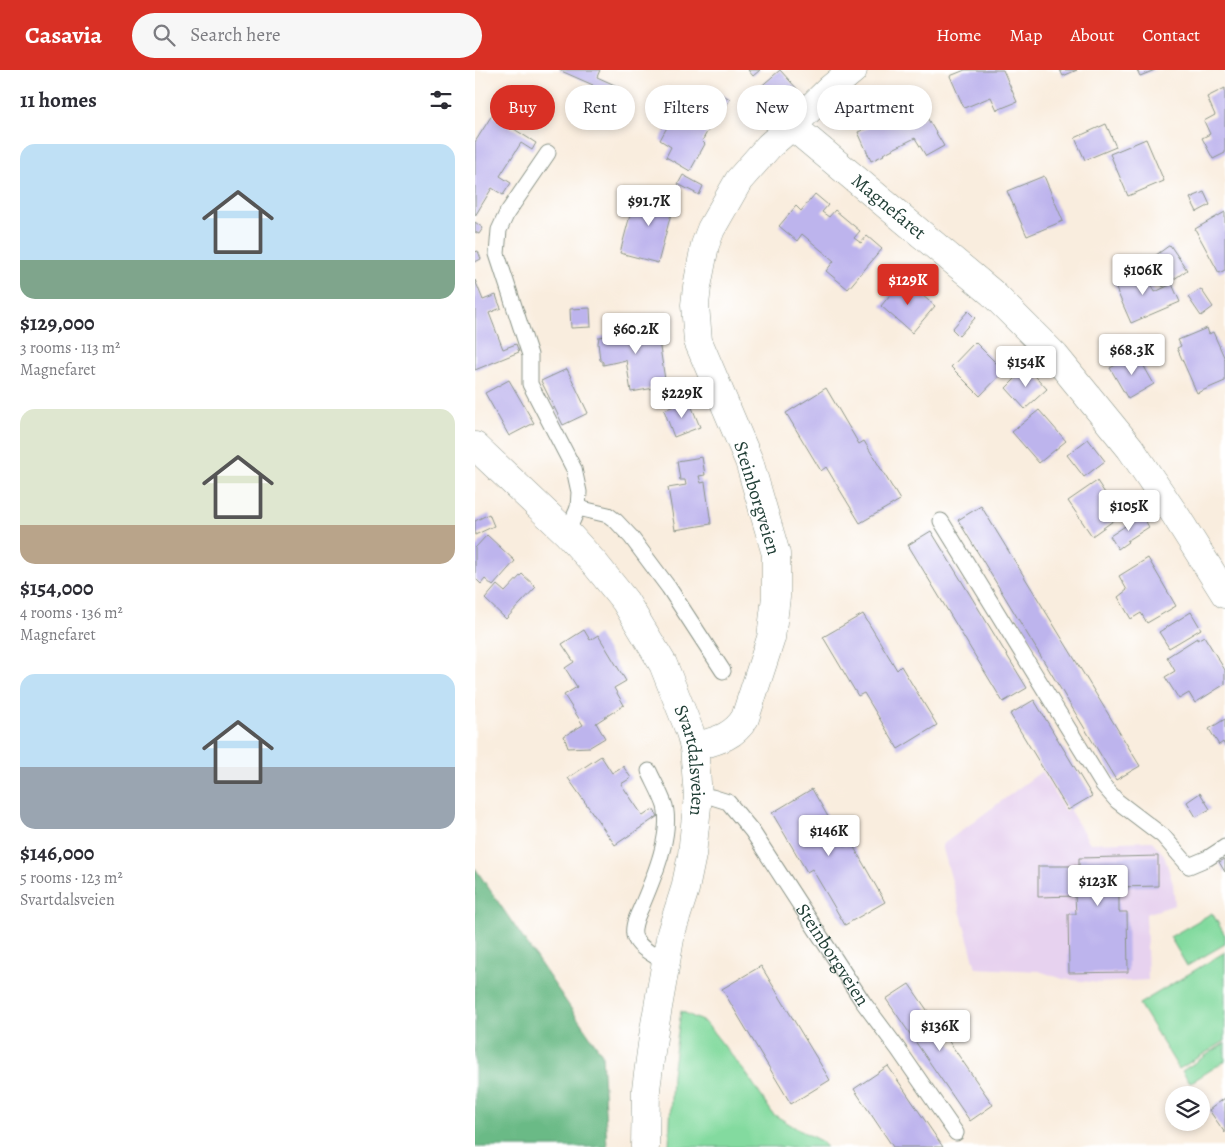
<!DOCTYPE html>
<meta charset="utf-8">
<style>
:root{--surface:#fff;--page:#f7f7f7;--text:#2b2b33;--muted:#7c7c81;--accent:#d93025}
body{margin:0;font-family:Alegreya,serif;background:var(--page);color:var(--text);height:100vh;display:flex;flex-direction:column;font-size:19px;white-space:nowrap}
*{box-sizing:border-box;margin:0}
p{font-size:16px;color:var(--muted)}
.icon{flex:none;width:28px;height:28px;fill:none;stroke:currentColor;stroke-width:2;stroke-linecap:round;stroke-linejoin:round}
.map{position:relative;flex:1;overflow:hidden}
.details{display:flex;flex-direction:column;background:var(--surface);width:475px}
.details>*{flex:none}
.banner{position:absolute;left:15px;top:15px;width:475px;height:45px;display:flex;gap:10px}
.tools{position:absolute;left:690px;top:1016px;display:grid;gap:10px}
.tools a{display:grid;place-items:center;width:45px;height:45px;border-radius:50%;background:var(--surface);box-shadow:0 2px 8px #0003;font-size:25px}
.price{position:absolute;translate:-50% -42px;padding:0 11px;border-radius:5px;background:#fff;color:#222;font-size:16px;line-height:32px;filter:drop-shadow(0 1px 2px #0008)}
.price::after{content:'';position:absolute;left:50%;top:30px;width:15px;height:11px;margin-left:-8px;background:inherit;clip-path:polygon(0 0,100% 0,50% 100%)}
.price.current{background:var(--accent);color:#fff}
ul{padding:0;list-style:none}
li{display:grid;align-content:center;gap:10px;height:265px;padding:0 20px}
li span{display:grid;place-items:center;height:155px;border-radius:15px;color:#555}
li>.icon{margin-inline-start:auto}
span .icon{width:90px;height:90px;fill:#fffc;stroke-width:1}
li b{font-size:21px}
h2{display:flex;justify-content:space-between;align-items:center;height:60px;padding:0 20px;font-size:21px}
.pill{padding:0 18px;border-radius:22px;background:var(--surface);box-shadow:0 2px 8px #0003;font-size:18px;line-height:45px}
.pill.current{background:var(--accent);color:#fff}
header{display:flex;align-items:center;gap:30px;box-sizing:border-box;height:70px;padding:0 25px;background:var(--accent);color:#fff}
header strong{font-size:24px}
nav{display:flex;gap:28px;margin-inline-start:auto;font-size:18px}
.search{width:350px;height:45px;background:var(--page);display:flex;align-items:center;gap:12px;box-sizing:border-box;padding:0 18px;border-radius:28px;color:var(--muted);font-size:19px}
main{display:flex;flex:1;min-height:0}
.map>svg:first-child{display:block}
.built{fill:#e7d2ef}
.green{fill:#83da9f;stroke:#518c6a}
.forest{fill:#6aba86;stroke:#447c5d}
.building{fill:#bdb4ed}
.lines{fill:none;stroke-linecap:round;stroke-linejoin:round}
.service-casing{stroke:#8c9589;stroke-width:17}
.minor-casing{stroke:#8c9589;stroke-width:29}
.tertiary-casing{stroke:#8c9589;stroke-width:29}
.service{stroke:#fff;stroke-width:15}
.minor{stroke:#fff;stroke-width:28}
.tertiary{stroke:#fff;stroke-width:28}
.labels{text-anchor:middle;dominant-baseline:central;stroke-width:4;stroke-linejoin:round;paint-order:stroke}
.street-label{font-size:19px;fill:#1f3d34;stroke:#fff}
</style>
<header>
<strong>Casavia</strong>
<div class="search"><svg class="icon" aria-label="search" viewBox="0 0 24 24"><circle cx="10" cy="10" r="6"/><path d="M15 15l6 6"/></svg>Search here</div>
<nav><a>Home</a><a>Map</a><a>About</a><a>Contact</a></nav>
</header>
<main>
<section class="details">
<h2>11 homes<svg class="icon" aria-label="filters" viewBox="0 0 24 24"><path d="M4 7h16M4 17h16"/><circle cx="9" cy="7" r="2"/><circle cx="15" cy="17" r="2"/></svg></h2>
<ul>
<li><span style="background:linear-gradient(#bfe0f5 75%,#7fa58c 0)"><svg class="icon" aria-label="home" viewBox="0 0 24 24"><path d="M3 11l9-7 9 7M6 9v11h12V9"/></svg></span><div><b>$129,000</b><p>3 rooms · 113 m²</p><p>Magnefaret</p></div></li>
<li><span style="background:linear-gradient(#dfe7d0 75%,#b9a48a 0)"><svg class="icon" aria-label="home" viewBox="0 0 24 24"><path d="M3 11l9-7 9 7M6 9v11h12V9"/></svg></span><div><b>$154,000</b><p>4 rooms · 136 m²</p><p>Magnefaret</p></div></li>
<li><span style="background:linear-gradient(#bfe0f5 60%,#9aa5b1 0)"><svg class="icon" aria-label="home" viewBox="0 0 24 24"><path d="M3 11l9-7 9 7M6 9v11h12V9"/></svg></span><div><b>$146,000</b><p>5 rooms · 123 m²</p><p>Svartdalsveien</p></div></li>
</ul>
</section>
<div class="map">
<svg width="750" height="1077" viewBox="0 0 750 1077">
<rect width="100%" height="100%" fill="#fff"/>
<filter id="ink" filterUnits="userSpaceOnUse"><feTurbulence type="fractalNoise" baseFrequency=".02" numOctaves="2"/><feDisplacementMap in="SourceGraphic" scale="10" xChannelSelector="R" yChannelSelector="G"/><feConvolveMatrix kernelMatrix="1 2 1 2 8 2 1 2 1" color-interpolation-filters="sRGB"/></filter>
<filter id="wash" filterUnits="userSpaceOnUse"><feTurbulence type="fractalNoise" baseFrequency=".0096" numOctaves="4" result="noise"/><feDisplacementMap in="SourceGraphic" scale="20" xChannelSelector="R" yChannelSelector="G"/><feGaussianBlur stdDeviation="1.12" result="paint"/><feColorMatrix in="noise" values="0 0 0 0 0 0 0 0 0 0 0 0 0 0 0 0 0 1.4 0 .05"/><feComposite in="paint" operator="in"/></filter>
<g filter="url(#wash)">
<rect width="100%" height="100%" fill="#f9edde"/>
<path class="built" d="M 567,701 L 590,741 L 594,739 L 615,773 L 677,771 L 689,785 L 698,814 L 700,835 L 671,844 L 673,910 L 625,913 L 588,909 L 564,901 L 501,898 L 467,775 Z"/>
<g class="green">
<path d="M 737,843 L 750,865 L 750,874 L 712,896 L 695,867 Z"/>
<path d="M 750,882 L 750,971 L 704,999 L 664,934 Z"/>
<path d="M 206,941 L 231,953 L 273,1006 L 298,1044 L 326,1061 L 346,1071 L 352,1077 L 194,1077 L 197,1004 Z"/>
<path d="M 750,973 L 750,991 L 715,1013 L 707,1001 Z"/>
</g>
<path class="forest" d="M 0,798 L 127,984 L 132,1077 L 0,1077 Z"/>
<g id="blocks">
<g class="building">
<path d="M 84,0 L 125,0 L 122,7 L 142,16 L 132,41 L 111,32 L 118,15 Z"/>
<path d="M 273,0 L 285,0 L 278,6 Z"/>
<path d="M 305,0 L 324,21 L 302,41 L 283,19 Z"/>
<path d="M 490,0 L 528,0 L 542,32 L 522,40 L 516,27 L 489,38 L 475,6 Z"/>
<path d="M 585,0 L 602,0 L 588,6 Z"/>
<path d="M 662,0 L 680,0 L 665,6 Z"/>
<path d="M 750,18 L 750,83 L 738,89 L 727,68 L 735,64 L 729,51 L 740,45 L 732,27 Z"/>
<path d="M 213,19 L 231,29 L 237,19 L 255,29 L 240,57 L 236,55 L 227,71 L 230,74 L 215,101 L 191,87 L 196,77 L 185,70 Z"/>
<path d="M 275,21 L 295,38 L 287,47 L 267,30 Z"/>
<path d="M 432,25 L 435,30 L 437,29 L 446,49 L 451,46 L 469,76 L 451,86 L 440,68 L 408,84 L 409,85 L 396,91 L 383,62 L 394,57 L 391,51 L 414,40 L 411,35 Z"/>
<path d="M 17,45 L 61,73 L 57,80 L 46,73 L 25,106 L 36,113 L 28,125 L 17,118 L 0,146 L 0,72 Z"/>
<path d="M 631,54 L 641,77 L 610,90 L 600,68 Z"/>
<path d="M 671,69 L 689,111 L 653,126 L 635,84 Z"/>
<path d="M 208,105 L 228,116 L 224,125 L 203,114 Z"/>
<path d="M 569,106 L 588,151 L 552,166 L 532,121 Z"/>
<path d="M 178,121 L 205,128 L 202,142 L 197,140 L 183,193 L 145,183 L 159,130 L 174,134 Z"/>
<path d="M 729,122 L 735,135 L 722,142 L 715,128 Z"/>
<path d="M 340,124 L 353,135 L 347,142 L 354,147 L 360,140 L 385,161 L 379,168 L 386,173 L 392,166 L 407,179 L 373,219 L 351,201 L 359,191 L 327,164 L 322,171 L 304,156 L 321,136 L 326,141 Z"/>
<path d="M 750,142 L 750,200 L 744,203 L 720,159 Z"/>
<path d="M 0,152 L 8,158 L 4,164 L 0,162 Z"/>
<path d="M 695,175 L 712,200 L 688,217 L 670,193 Z"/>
<path d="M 3,181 L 6,189 L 0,192 L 0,182 Z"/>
<path d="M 669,198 L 680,222 L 697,214 L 705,232 L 656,253 L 638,212 Z"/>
<path d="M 428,209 L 460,236 L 437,263 L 406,236 Z"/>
<path d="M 0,210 L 8,230 L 21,225 L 23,231 L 26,238 L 14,243 L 28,279 L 41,274 L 44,282 L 0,300 Z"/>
<path d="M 726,219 L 738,237 L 726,246 L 713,227 Z"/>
<path d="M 115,238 L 116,257 L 96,258 L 95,239 Z"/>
<path d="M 493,241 L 500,248 L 484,266 L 477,259 Z"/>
<path d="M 181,252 L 191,316 L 156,322 L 151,290 L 128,295 L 128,292 L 125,290 L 123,273 L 124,267 L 142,264 L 142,262 L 147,261 L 146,258 Z"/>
<path d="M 732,258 L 734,264 L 738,262 L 750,289 L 750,311 L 722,323 L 702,278 L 706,276 L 703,270 Z"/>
<path d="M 500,272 L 529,301 L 505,326 L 476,297 Z"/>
<path d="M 662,284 L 679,314 L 653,329 L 635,298 Z"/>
<path d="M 552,297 L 572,319 L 550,339 L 531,318 Z"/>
<path d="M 92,299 L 113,343 L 88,355 L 66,311 Z"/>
<path d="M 34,310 L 59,353 L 34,366 L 10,323 Z"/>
<path d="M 351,318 L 384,374 L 389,371 L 425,430 L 385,453 L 351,397 L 346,401 L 311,343 Z"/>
<path d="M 214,330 L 225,357 L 199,367 L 189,340 Z"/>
<path d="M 564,340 L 591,371 L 564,393 L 537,362 Z"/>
<path d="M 613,369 L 630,391 L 609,407 L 592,385 Z"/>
<path d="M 227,387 L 230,405 L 224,406 L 226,413 L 230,412 L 236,454 L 200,460 L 193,418 L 211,415 L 210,410 L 205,410 L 202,391 Z"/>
<path d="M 622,411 L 645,446 L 617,466 L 593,431 Z"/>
<path d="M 506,436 L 665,696 L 641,710 L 483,450 Z"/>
<path d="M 14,444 L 19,456 L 0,465 L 0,451 Z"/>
<path d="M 667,445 L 674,457 L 652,471 L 653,472 L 643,479 L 635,466 Z"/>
<path d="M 456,461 L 552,618 L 528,632 L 433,475 Z"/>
<path d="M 12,465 L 40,491 L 18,516 L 10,509 L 6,514 L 0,508 L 0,478 Z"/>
<path d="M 673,488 L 701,536 L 672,553 L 666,543 L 656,549 L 643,527 L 652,520 L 644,506 Z"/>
<path d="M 47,504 L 61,517 L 31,549 L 10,529 L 22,515 L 30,522 Z"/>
<path d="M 716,542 L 726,559 L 694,578 L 684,562 Z"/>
<path d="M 388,544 L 422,600 L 426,596 L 462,655 L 423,679 L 389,623 L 383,626 L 348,567 Z"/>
<path d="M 109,560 L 115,570 L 123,565 L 151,611 L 139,618 L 149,635 L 121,653 L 130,668 L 115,677 L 93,678 L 89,666 L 108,655 L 89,625 L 102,617 L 90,598 L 99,592 L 87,574 Z"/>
<path d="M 729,566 L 750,600 L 750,614 L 720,633 L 714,623 L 704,629 L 690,607 L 700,601 L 692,587 L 722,568 L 722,570 Z"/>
<path d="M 559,630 L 617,726 L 593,740 L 535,644 Z"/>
<path d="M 750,649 L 750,676 L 748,672 L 744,675 L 734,659 Z"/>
<path d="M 126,686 L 137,703 L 148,696 L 156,708 L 146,714 L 168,746 L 178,739 L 183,746 L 140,775 L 93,708 Z"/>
<path d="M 337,719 L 370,776 L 376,772 L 410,832 L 370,855 L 337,799 L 332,802 L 297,743 Z"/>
<path d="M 725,723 L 735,739 L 721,747 L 712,732 Z"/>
<path d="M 683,786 L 683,816 L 644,817 L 644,842 L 652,842 L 653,902 L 594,903 L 593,844 L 601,844 L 600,826 L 563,827 L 563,796 L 604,796 L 604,788 Z"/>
<path d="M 750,789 L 750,802 L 744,792 Z"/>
<path d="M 286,896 L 355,1010 L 316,1034 L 247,919 Z"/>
<path d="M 434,914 L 518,1035 L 495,1051 L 411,929 Z"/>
<path d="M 413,996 L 468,1077 L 418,1077 L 379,1019 Z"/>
<path d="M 750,1028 L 750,1063 L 734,1040 Z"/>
</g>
</g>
</g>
<g filter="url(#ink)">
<use href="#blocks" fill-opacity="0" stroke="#8c9589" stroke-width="1"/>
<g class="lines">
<g class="service-casing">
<g id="service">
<path d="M 73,83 L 32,143 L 24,160 L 22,184 L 55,285 L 55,314 L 99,399 L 104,422 L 103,438 L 92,463"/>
<path d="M 103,438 L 133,445 L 141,451 L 156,467 L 194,518 L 248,601"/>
<path d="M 466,451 L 628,715 L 642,731 L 688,766 L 714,796 L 733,788 L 750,777"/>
<path d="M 174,701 C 179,712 186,724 190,736 C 197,764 179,807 168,833 C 164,843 157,854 159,865 C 162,878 181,886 191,893"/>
<path id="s1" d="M 223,726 L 237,727 L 253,732 L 277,761 L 388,932 L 423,979 L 481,1063"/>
</g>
</g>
<g class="minor-casing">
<g id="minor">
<path id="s2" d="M 317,56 L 517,223 L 580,286 L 655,378 L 701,446 L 750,524"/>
<path d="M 219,677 C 240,671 258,668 270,648 L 296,568 L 301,527 L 301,484 L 274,391 L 223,271 L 220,235 L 222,217 L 230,175 L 236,159 L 264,110 L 294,76 L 317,56 L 355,19 L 378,0"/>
</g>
</g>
<g class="tertiary-casing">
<g id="tertiary">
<path id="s3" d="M 0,376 L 92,463 L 121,495 L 150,531 L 188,594 L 215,662 L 219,677 L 223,726 L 217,785 L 210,819 L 196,863 L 179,960 L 171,1019 L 170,1077"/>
</g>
</g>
<use href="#service" class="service"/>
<use href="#minor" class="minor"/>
<use href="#tertiary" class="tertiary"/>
</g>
</g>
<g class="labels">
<g class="street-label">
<text stroke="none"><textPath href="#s2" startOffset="126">Magnefaret</textPath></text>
<text transform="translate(282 428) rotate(73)">Steinborgveien</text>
<text stroke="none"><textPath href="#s3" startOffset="391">Svartdalsveien</textPath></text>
<text stroke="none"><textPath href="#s1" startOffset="216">Steinborgveien</textPath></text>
</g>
</g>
</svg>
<div class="tools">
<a><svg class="icon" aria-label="layers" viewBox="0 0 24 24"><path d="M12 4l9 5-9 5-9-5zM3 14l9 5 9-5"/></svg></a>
</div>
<b class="price" style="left:174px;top:157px">$91.7K</b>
<b class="price" style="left:668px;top:226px">$106K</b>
<b class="price current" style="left:433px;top:236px">$129K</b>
<b class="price" style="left:161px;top:285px">$60.2K</b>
<b class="price" style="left:657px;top:306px">$68.3K</b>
<b class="price" style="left:551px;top:318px">$154K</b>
<b class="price" style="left:207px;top:349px">$229K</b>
<b class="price" style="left:654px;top:462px">$105K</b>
<b class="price" style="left:354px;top:787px">$146K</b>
<b class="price" style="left:623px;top:837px">$123K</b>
<b class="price" style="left:465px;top:982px">$136K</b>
<div class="banner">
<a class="pill current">Buy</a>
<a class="pill">Rent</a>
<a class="pill">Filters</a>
<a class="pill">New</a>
<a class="pill">Apartment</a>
</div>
</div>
</main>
